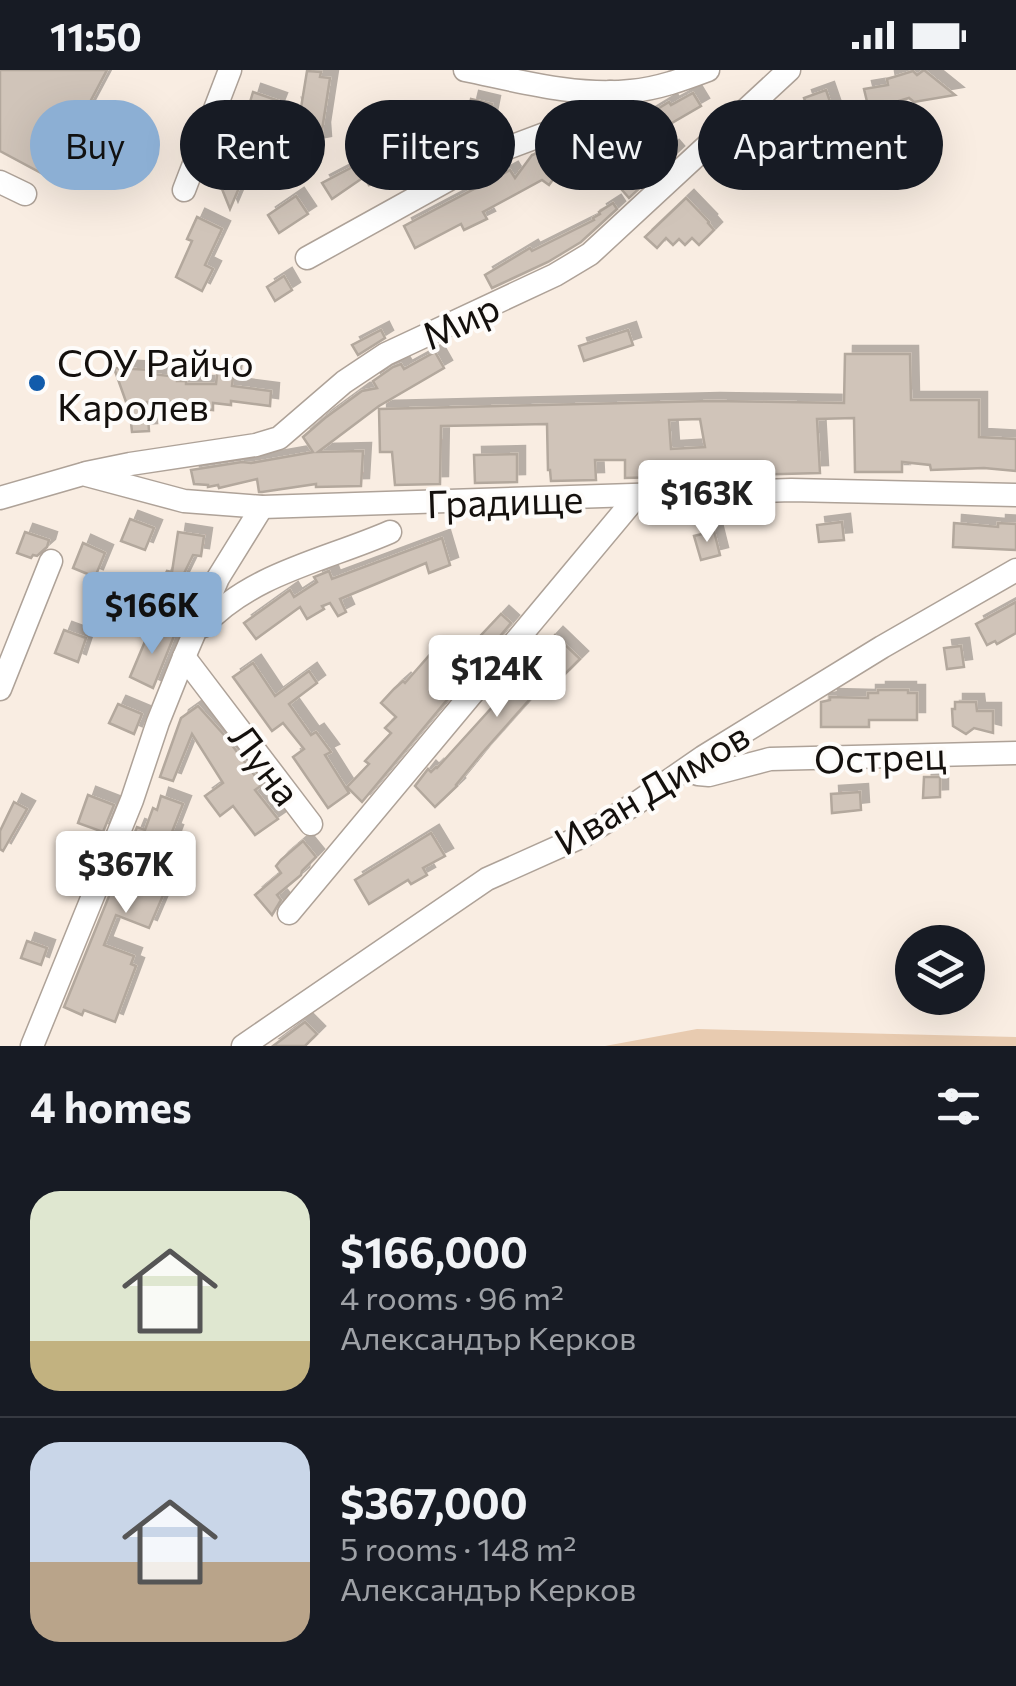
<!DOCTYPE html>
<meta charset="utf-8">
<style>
:root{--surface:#171b24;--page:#242831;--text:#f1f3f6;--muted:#9ea1a6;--line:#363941;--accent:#8cafd4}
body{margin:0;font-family:Commissioner,sans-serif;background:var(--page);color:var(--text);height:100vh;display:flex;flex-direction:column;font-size:38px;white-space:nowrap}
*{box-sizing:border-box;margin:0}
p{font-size:32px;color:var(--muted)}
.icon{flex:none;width:55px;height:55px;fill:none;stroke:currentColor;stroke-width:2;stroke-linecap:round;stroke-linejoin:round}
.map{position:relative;height:976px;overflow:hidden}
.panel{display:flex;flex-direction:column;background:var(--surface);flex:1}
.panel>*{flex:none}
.guide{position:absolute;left:30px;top:30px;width:958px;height:90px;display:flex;gap:20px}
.fabs{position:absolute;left:895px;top:855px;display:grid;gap:20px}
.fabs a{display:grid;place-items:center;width:90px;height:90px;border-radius:50%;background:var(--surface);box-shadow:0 10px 40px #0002;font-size:50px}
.price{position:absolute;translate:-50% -85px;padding:0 22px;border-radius:10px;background:#fff;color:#222;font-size:32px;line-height:65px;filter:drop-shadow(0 2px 5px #0008)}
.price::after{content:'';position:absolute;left:50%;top:60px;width:30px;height:22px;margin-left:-15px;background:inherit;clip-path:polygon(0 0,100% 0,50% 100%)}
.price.active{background:var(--accent);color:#111}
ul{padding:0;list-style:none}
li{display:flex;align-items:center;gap:30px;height:250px;padding:0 30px}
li+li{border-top:2px solid var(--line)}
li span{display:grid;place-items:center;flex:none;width:280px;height:200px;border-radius:30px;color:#555}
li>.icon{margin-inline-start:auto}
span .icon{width:120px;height:120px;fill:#fffc;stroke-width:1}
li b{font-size:42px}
h2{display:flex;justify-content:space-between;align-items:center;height:120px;padding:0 30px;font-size:42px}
.tag{padding:0 35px;border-radius:45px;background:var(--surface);box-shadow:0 10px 40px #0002;font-size:35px;line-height:90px}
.tag.active{background:var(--accent);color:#111}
.status{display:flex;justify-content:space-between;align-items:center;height:70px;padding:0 50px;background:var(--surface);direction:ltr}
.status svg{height:28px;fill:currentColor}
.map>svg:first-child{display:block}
.green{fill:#e8cbb0}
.building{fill:#d0c4b9;stroke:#b3a89d;stroke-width:2.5;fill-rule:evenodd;filter:url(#shadow)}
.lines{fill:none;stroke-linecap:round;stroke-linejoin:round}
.minor-casing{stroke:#aea298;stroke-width:25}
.minor{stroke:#fff;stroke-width:22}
.poi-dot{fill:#115bab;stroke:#fefcfa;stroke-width:4}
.labels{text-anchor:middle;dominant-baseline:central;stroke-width:8;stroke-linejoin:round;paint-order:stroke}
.street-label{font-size:38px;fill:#14100d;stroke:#fefcfa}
.poi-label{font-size:38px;fill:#14100d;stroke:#fefcfa;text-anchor:start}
</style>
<div class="status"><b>11:50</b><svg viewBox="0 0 49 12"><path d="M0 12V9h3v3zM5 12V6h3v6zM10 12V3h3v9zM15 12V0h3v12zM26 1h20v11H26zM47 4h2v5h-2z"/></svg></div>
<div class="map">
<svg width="1016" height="976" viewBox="0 0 1016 976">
<defs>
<filter id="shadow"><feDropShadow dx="8" dy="-8" stdDeviation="0" flood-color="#0004"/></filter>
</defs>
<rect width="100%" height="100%" fill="#f9ede2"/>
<path class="green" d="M 697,959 L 1016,967 L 1016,976 L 605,976 Z"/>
<g class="building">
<path d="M 0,0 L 107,0 L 73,64 L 66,60 L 43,104 L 0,81 Z"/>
<path d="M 924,0 L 955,25 L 914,32 L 909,28 L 869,40 L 864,19 L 888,15 L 887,9 L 913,1 L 917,5 Z"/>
<path d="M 307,1 L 321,2 L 320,7 L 330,8 L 322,60 L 323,74 L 301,78 L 294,36 L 301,38 Z"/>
<path d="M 826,20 L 845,75 L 831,80 L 828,71 L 819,74 L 804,28 Z"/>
<path d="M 253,22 L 279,31 L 259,82 L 233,72 L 242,52 L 244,52 Z"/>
<path d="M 693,23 L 701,36 L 627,79 L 623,71 L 579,98 L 571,85 L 549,115 L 542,110 L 483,142 L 487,149 L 464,160 L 461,154 L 415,178 L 404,156 L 510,100 L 515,108 L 532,85 L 540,82 L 546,86 L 588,60 L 587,63 L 590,68 L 626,47 L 631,55 L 669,32 L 671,35 Z"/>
<path d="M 471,29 L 492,34 L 487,59 L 465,54 Z"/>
<path d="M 889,64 L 895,64 L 904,93 L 867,103 L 857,75 Z"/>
<path d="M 431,72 L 442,93 L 413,108 L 402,87 Z"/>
<path d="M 389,78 L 395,87 L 385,93 L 390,104 L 369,115 L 364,107 L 332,129 L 322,113 Z"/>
<path d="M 671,78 L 676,84 L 629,128 L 622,120 Z"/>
<path d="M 217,96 L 244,106 L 230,139 L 222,119 L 209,113 Z"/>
<path d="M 296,126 L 308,144 L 279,163 L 268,145 Z"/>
<path d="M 686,128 L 709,152 L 708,153 L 714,160 L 699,175 L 692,168 L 685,175 L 679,169 L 673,175 L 666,168 L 657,178 L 645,167 Z"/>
<path d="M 613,133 L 617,139 L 581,172 L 548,192 L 492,218 L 485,205 L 530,178 L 532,181 L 594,150 L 593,148 L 600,144 L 599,142 Z"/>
<path d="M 197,147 L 222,159 L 205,195 L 213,199 L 202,221 L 176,207 L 192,171 L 187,169 Z"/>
<path d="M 284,206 L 292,220 L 275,231 L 267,217 Z"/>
<path d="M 381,260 L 385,268 L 358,285 L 352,275 Z"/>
<path d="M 628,260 L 633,275 L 584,291 L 579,276 Z"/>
<path d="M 435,282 L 444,298 L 379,336 L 318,382 L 363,381 L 361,416 L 316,417 L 316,414 L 262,422 L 259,422 L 257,409 L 219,418 L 218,415 L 208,417 L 208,415 L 194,414 L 191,400 L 242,392 L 251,393 L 313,382 L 303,367 L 325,348 L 362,321 L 377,318 L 373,311 L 393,297 L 401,294 L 404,299 Z"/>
<path d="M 845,284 L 910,284 L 911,330 L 979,330 L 979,367 L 1016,369 L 1016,401 L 984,398 L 931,400 L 930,395 L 902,392 L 902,402 L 855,402 L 854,348 L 817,349 L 820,403 L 625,408 L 625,390 L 595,390 L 596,410 L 551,411 L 550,400 L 548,400 L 547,354 L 441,356 L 440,414 L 395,415 L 392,382 L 380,382 L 379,339 L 712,331 L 844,333 ZM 700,349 L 705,377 L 671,379 L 669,350 Z"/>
<path d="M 218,296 L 234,298 L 232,316 L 271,321 L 270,336 L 231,331 L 231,335 L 213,333 L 213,340 L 186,337 L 185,332 L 147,332 L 149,361 L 132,362 L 130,343 L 114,298 L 152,300 L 152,304 L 177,307 L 177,311 L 186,311 L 186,314 L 216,314 Z"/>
<path d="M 517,384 L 517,412 L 475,413 L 474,385 Z"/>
<path d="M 130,449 L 154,458 L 145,480 L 121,471 Z"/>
<path d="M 842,452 L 844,470 L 819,472 L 817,455 Z"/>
<path d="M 954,453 L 998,457 L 998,453 L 1016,454 L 1016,480 L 953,477 Z"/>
<path d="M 714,461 L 720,485 L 701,490 L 694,466 Z"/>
<path d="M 25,462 L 49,470 L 47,477 L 37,486 L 33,485 L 31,488 L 17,483 Z"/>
<path d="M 178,462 L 204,466 L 201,486 L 193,485 L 171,530 L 167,528 L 168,522 L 159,518 L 167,501 L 172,502 Z"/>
<path d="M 442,468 L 450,495 L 429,503 L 426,493 L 340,529 L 346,542 L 338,546 L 330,533 L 322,536 L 324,539 L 307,549 L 300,537 L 256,569 L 244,553 L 290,520 L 294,527 L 317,512 L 314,507 L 329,501 L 332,509 Z"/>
<path d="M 83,473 L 105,483 L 95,507 L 73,498 Z"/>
<path d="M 1016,532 L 1016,563 L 997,574 L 995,571 L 987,575 L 976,554 Z"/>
<path d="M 501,544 L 511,553 L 362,732 L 347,717 L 369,694 L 365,691 L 391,663 L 385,658 L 396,647 L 381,633 L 394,619 L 403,611 L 405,613 L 433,581 L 451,597 Z"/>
<path d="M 151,557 L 174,566 L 153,618 L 130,607 Z"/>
<path d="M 64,560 L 86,568 L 78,592 L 55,583 Z"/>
<path d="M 555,565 L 580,589 L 562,607 L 555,601 L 482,683 L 456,715 L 457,716 L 435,737 L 415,716 L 428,699 L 431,702 L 436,697 L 437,698 L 504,624 L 502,622 Z"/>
<path d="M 961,576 L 964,597 L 947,599 L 944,578 Z"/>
<path d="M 253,593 L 275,626 L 309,601 L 317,613 L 289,634 L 311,665 L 316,662 L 331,682 L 325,685 L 349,723 L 328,738 L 293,687 L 304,679 L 283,653 L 272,661 L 233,607 Z"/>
<path d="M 878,620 L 908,620 L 908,623 L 917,623 L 917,650 L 869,650 L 869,657 L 821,657 L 821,632 L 830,630 L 830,627 L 868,628 L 868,623 L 878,623 Z"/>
<path d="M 955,632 L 976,632 L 977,641 L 993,641 L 993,663 L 974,658 L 966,664 L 953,656 L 952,639 L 955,639 Z"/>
<path d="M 118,634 L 142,644 L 134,664 L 109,653 Z"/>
<path d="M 198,636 L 225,666 L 262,715 L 255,720 L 278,749 L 255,765 L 233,736 L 220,746 L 205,726 L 223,713 L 192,664 L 173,711 L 160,707 L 181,648 Z"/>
<path d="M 924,707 L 940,707 L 940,727 L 923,728 Z"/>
<path d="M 860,722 L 861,740 L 832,743 L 831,724 Z"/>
<path d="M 88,725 L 114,735 L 103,762 L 78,753 Z"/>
<path d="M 161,726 L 183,734 L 172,762 L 175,763 L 162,798 L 173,802 L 149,858 L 116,845 L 104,875 L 134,886 L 131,894 L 136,896 L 115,952 L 84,940 L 82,945 L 64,937 L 137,757 L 145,760 L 153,738 L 157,740 Z"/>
<path d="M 14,732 L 27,739 L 3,781 L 0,779 L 0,761 Z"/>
<path d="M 431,763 L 445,786 L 423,798 L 427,805 L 411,814 L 408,810 L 369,834 L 355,810 Z"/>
<path d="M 303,771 L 316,787 L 302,801 L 301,805 L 277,825 L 281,830 L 272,845 L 255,825 L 281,803 L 276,796 L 281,790 Z"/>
<path d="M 27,871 L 47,878 L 41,895 L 21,888 Z"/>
<path d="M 305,952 L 317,964 L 305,976 L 273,976 Z"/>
</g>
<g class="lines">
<g class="minor-casing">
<g id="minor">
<path d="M 465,0 C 519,11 576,27 631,21 C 657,19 684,9 708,0"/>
<path d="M 0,112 L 25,124"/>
<path d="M 184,120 L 230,0"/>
<path d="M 307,188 L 502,80 L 558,59 L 588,42 L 610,22"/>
<path d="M 86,403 L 130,394 L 256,375 L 279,368 L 344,312 L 386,284 L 555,205 L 590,184 L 789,0"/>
<path d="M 0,428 L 83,404 L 184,431 L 262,437 L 791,420 L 1016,425"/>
<path d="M 203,556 C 252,503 326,490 390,462"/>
<path d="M 184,587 L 311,754"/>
<path d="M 0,619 L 51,491"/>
<path d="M 687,699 L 698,704 L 709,705 L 770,689 L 1016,683"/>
<path d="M 289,843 L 637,426"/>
<path d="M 32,976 L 132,730 L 158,652 L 184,587 L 218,508 L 262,437"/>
<path d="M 243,976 L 487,809 L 583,766 L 638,732 L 703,687 L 882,577 L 1016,500"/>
</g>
</g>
<use href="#minor" class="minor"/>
</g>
<circle class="poi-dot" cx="37" cy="313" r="10"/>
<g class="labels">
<g class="street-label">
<text transform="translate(460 250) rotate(-25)">Мир</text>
<text transform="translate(505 430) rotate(-2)">Градище</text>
<text transform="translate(880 686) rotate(-2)">Острец</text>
<text transform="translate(266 694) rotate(53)">Луна</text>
<text transform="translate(651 717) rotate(-31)">Иван Димов</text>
</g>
<g class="poi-label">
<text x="57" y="291">СОУ Райчо<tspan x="57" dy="44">Каролев</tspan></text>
</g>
</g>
</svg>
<div class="fabs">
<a><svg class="icon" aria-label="layers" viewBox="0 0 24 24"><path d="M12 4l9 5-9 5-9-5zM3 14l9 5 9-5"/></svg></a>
</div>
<b class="price" style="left:707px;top:475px">$163K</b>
<b class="price active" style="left:152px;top:587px">$166K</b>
<b class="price" style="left:497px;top:650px">$124K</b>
<b class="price" style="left:126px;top:846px">$367K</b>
<div class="guide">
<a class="tag active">Buy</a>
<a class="tag">Rent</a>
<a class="tag">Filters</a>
<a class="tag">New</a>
<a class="tag">Apartment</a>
</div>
</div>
<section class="panel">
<h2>4 homes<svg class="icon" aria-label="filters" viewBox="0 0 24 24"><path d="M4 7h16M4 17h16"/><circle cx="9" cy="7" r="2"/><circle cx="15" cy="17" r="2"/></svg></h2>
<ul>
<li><span style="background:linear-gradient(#dfe7d0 75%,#c2b280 0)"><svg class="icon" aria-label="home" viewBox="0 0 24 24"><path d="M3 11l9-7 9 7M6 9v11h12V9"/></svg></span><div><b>$166,000</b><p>4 rooms · 96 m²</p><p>Александър Керков</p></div></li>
<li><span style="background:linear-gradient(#c9d6e8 60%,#b9a48a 0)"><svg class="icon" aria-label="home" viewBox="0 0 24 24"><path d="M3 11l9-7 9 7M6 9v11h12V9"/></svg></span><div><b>$367,000</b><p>5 rooms · 148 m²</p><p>Александър Керков</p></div></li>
</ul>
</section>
